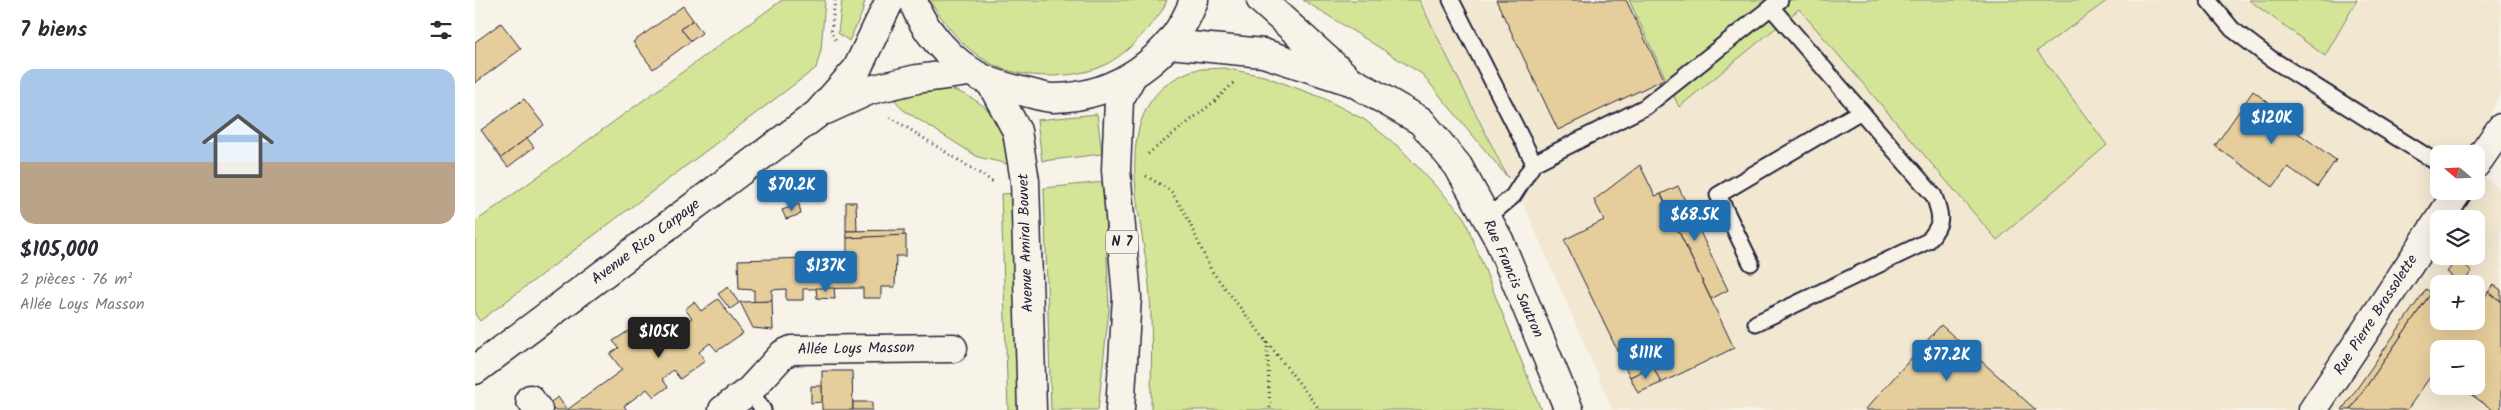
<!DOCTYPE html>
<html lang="fr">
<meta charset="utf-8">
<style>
:root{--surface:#fff;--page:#f7f7f7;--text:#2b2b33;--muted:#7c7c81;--accent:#1f6fb2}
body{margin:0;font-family:Kalam,sans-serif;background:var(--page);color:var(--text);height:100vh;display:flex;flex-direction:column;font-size:19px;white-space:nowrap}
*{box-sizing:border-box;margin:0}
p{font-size:16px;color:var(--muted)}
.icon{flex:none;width:28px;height:28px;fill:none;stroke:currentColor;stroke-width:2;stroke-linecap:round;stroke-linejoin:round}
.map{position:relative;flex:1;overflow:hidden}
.sheet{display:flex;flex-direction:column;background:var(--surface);width:475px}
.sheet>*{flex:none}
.needle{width:32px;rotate:289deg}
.buttons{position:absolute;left:1955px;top:145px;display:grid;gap:10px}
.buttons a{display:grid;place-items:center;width:55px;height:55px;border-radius:10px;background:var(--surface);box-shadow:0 5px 20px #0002;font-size:25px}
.price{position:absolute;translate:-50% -42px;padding:0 11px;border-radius:5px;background:var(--accent);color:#fff;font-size:16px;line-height:32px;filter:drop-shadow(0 1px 2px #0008)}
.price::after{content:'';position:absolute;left:50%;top:30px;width:15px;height:11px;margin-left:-8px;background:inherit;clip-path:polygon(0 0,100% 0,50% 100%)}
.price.current{background:#222;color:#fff}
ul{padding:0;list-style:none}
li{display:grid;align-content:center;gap:10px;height:265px;padding:0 20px}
li span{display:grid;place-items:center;height:155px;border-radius:15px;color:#555}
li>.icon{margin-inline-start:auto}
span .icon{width:90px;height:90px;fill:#fffc;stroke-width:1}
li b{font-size:21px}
h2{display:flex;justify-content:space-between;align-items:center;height:60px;padding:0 20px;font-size:21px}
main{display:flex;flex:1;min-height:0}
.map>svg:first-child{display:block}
.built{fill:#f2e8d1;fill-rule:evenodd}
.green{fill:#d5e598;stroke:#7c846a}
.building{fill:#e6ce9c;stroke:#22223b}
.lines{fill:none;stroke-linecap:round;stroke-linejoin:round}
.lane-casing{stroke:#22223b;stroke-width:19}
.street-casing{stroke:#22223b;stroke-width:31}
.secondary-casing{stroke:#22223b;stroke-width:31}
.primary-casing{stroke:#22223b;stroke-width:31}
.path{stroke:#22223b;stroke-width:3;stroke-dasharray:1 4;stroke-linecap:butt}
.lane{stroke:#f7f3e8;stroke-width:15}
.street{stroke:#f7f3e8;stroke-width:28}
.secondary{stroke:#f7f3e8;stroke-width:28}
.primary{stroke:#f7f3e8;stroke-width:28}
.labels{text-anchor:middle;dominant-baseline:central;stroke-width:5;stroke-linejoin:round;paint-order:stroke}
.shield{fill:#f7f3e8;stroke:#62616f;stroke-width:1}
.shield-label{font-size:14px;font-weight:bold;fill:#22223b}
.street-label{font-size:15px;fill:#22223b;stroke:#f7f3e8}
</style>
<main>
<section class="sheet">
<h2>7 biens<svg class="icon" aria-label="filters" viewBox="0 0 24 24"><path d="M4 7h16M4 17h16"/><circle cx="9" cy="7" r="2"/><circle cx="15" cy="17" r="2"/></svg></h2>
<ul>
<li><span style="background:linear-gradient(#a9c7e8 60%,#b9a48a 0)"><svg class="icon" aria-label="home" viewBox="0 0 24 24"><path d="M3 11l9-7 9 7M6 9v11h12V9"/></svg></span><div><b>$105,000</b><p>2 pièces · 76 m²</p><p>Allée Loys Masson</p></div></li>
</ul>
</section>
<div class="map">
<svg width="2026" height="410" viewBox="0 0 2026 410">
<rect width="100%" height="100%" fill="#f7f3e8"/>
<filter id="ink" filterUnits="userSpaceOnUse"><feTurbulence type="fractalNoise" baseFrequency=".02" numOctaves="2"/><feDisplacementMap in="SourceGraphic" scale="10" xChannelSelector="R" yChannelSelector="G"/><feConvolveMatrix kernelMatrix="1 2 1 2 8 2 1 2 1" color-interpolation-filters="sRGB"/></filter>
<g filter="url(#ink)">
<path class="built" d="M 944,0 L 1154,0 L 1204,107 L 1324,8 L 1522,240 L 1561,51 L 1633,0 L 1774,0 L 1850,55 L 1882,0 L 2026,0 L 2026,93 L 1994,154 L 1964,154 L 1964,191 L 2001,191 L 2001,172 L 2026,189 L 2026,410 L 1138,410 L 1052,212 ZM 1964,219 L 2001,219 L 2001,256 L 1964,256 ZM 1964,284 L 2001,284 L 2001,321 L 1964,321 ZM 1964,349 L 2001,349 L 2001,386 L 1964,386 Z"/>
<g class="green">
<path d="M 307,0 L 350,0 L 346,50 L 341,68 L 5,321 L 0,314 L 0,222 Z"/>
<path d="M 367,0 L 390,0 L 387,13 L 374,41 L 363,33 Z"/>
<path d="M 454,0 L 692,0 C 688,11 681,19 673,28 C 660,44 643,60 623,68 C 590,80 541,79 511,61 C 483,43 473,27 454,0 Z"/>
<path d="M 828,0 L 944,0 L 1033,178 L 947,74 Z"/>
<path d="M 1154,0 L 1633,0 L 1562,51 L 1632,145 L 1522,240 L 1324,9 L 1204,107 Z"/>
<path d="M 1774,0 L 1882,0 L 1850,56 Z"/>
<path d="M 749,68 L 789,76 L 848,98 L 890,120 L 925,148 L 988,215 L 1066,410 L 676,410 C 676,369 678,326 674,285 C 668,216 628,104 716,71 C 725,68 739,69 749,68 Z"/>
<path d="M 467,87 C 492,92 521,109 530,134 C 534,144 534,155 537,165 L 503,157 L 427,109 L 416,95 Z"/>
<path d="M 622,114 L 627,154 L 567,161 L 562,120 Z"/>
<path d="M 629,182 L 634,309 L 623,410 L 576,410 L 569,188 Z"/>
<path d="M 544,193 L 550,410 L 533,410 L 526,194 Z"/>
</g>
<g class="building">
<path d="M 1021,0 L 1151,0 L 1189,79 L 1083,130 Z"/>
<path d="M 208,6 L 218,20 L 206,29 L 216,41 L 178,69 L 158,42 Z"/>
<path d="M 218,20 L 227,33 L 216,41 L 206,29 Z"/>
<path d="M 26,23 L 46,49 L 0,83 L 0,42 Z"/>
<path d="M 1778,91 L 1799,107 L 1795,113 L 1861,160 L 1842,187 L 1813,167 L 1798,187 L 1740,146 Z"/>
<path d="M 49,99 L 69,125 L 26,158 L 6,130 Z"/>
<path d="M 52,138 L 59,147 L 33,167 L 26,158 Z"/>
<path d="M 1165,165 L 1180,196 L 1186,194 L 1259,348 L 1186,383 L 1178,366 L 1155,377 L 1089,240 L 1129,220 L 1119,200 Z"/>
<path d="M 1203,186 L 1253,290 L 1236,299 L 1186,194 Z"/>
<path d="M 371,202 L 381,202 L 382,231 L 371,231 Z"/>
<path d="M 324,204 L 326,214 L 311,219 L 307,210 Z"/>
<path d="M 429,230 L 429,236 L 372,238 L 371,231 Z"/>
<path d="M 431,235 L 431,256 L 421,256 L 420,287 L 406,287 L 406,298 L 388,298 L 388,288 L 328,289 L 328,300 L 311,300 L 311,289 L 297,290 L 297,301 L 279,302 L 279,290 L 264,289 L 263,260 L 372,257 L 372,238 Z"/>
<path d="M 1982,259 L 1997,271 L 1987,284 L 1972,272 Z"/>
<path d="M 2019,285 L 2026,290 L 2026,301 L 2013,292 Z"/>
<path d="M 253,287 L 264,303 L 255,309 L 243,294 Z"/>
<path d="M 341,288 L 359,288 L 360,299 L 342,298 Z"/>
<path d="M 1951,289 L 1956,293 L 1875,410 L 1867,410 Z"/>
<path d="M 2013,292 L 2026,301 L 2026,410 L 2018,410 L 1984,386 L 2001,386 L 2001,349 L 1964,349 L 1964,373 L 1960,370 L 1932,410 L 1875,410 L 1956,293 L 1964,299 L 1964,321 L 2001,321 L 2001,310 Z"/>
<path d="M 243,299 L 268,333 L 242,351 L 235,343 L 224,352 L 230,361 L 205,379 L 198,370 L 187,379 L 193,387 L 179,397 L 172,389 L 149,406 L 152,410 L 73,410 L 70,406 L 83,397 L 92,410 L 147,370 L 135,354 L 144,348 L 138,341 L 161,326 L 177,347 L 217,318 L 210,309 L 219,302 L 226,311 Z"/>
<path d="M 297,301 L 298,330 L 278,328 L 265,302 Z"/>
<path d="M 1466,325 L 1561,410 L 1390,410 Z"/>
<path d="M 1178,366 L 1186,383 L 1163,393 L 1155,377 Z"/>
<path d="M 347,371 L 377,371 L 378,410 L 347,410 Z"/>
<path d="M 336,386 L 347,386 L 347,402 L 336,403 Z"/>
<rect x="378" y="402" width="19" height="8"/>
</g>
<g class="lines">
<g class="lane-casing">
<g id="lane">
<path d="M 976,0 L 1059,163"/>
<path d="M 1733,0 L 1757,29 L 1795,58 L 1964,164"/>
<path d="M 1012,218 L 1038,196 L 1059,163 L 1170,107 L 1305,0"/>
<path d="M 1276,263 L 1243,195 L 1386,111"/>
<path d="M 1281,323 L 1453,241 C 1468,223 1467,218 1459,196 L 1296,7"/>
<path d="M 275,390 L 288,410"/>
</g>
</g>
<g class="street-casing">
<g id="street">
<path d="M 786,0 L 869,75"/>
<path d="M 694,44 L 788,53 L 878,82 L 946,121 L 983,166 L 1024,240 L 1094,410"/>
<path d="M 2001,164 L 2026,128"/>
<path d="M 1965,219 L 1983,191"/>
<path d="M 55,399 L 63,410"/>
<path d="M 248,410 L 275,390 L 308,354 L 317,350 L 478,348"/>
<path d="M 1838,410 L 1964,220"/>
</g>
</g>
<g class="secondary-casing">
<g id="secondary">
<path d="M 351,110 L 395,90 L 442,79 L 494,72"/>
<path d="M 0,370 L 342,114 L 382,69 L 415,0"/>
</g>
</g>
<g class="primary-casing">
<g id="primary">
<path d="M 438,0 C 444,21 461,42 476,56 C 499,77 515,83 546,91 C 556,93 568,98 579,98 C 641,97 698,58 719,0"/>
<path d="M 516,83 L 542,131 L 550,181 L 557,410"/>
<path d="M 645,410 L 652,297 L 641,170 L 644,100 L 657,76"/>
</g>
</g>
<g class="path">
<path d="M 360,0 L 356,33 L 362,42"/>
<path d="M 415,117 L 520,183"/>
<path d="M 673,154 L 740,101 L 760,81"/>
<path d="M 671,176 L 696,191 L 711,215 L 736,270 L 845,410"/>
<path d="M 792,342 L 795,410"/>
</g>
<use href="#lane" class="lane"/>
<use href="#street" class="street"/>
<use href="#secondary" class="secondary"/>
<use href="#primary" class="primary"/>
</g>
</g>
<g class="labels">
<rect class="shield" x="631" y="230.5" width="32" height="23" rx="4"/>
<g class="shield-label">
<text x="647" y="242">N 7</text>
</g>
<g class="street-label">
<text transform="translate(171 242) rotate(-37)">Avenue Rico Carpaye</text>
<text transform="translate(551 243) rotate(-92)">Avenue Amiral Bouvet</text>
<text transform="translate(1038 279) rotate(66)">Rue Francis Sautron</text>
<text transform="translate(1901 315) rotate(-57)">Rue Pierre Brossolette</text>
<text transform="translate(381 349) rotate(-1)">Allée Loys Masson</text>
</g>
</g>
</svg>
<div class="buttons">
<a><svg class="needle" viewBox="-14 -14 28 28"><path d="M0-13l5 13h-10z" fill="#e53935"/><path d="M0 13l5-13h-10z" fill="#7c7c81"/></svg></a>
<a><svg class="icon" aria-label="layers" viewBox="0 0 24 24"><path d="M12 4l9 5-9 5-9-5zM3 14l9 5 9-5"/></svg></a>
<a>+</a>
<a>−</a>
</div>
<b class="price" style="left:1797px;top:145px">$120K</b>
<b class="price" style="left:317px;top:212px">$70.2K</b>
<b class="price" style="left:1220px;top:242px">$68.5K</b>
<b class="price" style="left:351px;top:293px">$137K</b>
<b class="price current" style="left:184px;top:359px">$105K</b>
<b class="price" style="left:1171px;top:380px">$111K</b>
<b class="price" style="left:1472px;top:382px">$77.2K</b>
</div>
</main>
